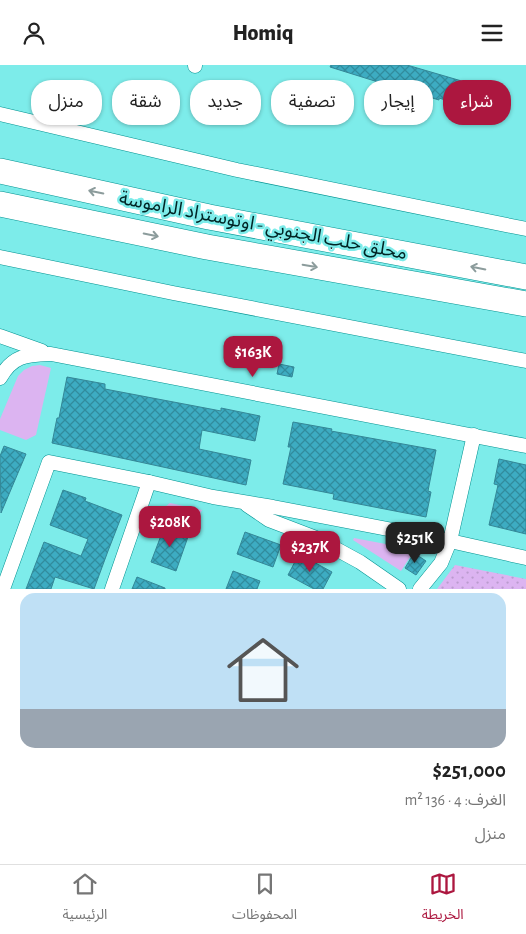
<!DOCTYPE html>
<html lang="ar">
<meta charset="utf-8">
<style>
:root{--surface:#fff;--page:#f2f2f2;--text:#222;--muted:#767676;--line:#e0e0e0;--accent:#ac173f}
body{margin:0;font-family:"Alegreya Sans","Noto Sans Arabic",sans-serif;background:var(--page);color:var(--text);direction:rtl;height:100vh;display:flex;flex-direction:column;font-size:19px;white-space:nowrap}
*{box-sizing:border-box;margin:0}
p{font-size:16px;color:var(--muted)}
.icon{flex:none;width:28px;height:28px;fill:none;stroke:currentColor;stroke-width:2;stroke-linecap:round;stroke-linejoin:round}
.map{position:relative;height:524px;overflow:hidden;direction:ltr}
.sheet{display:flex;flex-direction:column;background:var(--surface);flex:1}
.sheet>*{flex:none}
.banner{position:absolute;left:15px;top:15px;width:496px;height:45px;direction:rtl;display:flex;gap:10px}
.price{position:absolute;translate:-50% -42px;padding:0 11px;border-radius:10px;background:var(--accent);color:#fff;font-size:16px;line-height:32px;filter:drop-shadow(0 1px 2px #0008)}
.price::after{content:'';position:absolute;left:50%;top:30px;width:15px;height:11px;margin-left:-8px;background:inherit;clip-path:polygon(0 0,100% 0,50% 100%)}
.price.active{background:#222;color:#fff}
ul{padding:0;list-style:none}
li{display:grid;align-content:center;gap:10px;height:265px;padding:0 20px}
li+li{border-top:1px solid var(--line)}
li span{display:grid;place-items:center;height:155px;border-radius:15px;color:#555}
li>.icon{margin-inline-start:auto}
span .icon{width:90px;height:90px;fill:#fffc;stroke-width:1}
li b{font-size:21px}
.tag{padding:0 18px;border-radius:20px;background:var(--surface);box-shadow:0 1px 4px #0004;font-size:18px;line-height:45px}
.tag.active{background:var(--accent);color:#fff}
header{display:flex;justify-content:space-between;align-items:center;height:65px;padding:0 20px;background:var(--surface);font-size:22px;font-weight:800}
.tab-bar{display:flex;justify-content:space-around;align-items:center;height:70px;border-top:1px solid var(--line);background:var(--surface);font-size:14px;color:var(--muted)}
.tab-bar a{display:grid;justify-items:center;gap:2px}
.tab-bar .active{color:var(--accent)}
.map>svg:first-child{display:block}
.grass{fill:#dcb4f1}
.park{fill:url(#park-dots)}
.building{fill:url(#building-cross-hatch);stroke:#348797}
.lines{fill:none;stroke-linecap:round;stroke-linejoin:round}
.street-casing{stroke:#009291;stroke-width:15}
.highway-casing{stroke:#009291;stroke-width:26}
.street{stroke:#fff;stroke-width:14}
.highway{stroke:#fff;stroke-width:25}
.oneway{stroke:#8c9c9c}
.labels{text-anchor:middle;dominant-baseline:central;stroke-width:5;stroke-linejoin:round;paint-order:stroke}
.street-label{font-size:19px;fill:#002424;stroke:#7decea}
</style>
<header><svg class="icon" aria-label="menu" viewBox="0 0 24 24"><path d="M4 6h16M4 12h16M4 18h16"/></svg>Homiq<svg class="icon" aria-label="person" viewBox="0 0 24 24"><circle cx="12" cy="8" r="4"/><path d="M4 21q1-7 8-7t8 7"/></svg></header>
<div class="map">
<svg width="526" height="524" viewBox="0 0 526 524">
<defs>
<pattern id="park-dots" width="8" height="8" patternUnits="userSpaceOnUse" patternTransform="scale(1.25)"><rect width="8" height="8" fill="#dcb4f1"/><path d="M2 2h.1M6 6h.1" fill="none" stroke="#bb9bce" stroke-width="1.8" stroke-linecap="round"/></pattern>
<pattern id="building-cross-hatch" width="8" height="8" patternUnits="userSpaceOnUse" patternTransform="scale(1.25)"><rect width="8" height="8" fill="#3dacc2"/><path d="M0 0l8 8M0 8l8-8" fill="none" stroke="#318c9d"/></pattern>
</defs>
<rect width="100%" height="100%" fill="#7decea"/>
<g class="grass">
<path d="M 40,300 L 51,303 L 36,370 L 26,375 L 0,365 L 0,354 L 18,311 L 24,305 L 32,301 Z"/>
<path d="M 170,438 L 202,445 L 194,461 L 160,448 L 161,445 Z"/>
<path d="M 354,473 L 412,484 L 414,486 L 401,506 L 353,475 Z"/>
</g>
<path class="park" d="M 455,500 L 526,514 L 526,524 L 437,524 Z"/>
<g class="building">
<path d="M 331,0 L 407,0 L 506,29 L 499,52 L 439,33 L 439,35 L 378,17 L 330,2 Z"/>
<path d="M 279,299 L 294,302 L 292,312 L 277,309 Z"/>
<path d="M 67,312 L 105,319 L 105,324 L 221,346 L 221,343 L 260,351 L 255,376 L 202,365 L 199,384 L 251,395 L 246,420 L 52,378 L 57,353 L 59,353 Z"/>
<path d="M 293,357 L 332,364 L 331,366 L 436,385 L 428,426 L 431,427 L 426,452 L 333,434 L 334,429 L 283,419 L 291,382 L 288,382 Z"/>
<path d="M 4,381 L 26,389 L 1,448 L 0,391 Z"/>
<path d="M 499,394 L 526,400 L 526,469 L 489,460 L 498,420 L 494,419 Z"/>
<path d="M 63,425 L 86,433 L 85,436 L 122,450 L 108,486 L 94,524 L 55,512 L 51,524 L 26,524 L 44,477 L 81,491 L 88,474 L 50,460 Z"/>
<path d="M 165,460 L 189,469 L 176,506 L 151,497 Z"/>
<path d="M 245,467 L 281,480 L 273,502 L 237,489 Z"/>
<path d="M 414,488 L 426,496 L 416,510 L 405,503 Z"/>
<path d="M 299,489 L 332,507 L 323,524 L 314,524 L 288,510 Z"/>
<path d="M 233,506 L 260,516 L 257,524 L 226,524 Z"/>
<path d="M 137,512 L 165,523 L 165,524 L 132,524 Z"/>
</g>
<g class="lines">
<g class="street-casing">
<g id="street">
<path d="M 195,1 L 195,0"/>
<path d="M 0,49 L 237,105 L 526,164"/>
<path d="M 0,192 L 173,228 L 526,296"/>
<path d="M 0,271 L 42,286"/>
<path d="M 0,313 C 13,290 26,290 51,289 L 526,381"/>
<path d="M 247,440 L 269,455 L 316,473 L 360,497 L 399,524"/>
<path d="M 3,524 L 49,397 L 149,417 L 213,432 L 273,442 L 450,476 L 526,493"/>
<path d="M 112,524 L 149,417"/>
<path d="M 420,524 L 441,498 L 450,476 L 474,370"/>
</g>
</g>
<g class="highway-casing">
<g id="highway">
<path d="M 0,106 L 209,152 L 526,212"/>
<path d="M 0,139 L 207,182 L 526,239"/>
</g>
</g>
<use href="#street" class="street"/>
<use href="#highway" class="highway"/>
</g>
<defs><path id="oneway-shaft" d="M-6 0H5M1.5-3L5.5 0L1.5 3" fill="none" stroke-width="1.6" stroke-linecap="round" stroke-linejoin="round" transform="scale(1.25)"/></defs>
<g class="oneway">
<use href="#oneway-shaft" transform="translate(96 127) rotate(-168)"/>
<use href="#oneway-shaft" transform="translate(151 170) rotate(12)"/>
<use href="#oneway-shaft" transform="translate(310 201) rotate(10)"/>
<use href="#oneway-shaft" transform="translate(478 203) rotate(-169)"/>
</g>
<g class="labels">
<g class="street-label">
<text transform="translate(263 161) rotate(11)">محلق حلب الجنوبي - اوتوستراد الراموسة</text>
</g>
</g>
</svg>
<b class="price" style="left:253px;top:313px">$163K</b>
<b class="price" style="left:170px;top:483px">$208K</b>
<b class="price active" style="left:415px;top:499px">$251K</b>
<b class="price" style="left:310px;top:508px">$237K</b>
<div class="banner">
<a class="tag active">شراء</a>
<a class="tag">إيجار</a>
<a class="tag">تصفية</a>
<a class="tag">جديد</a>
<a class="tag">شقة</a>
<a class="tag">منزل</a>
</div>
</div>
<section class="sheet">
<ul>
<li><span style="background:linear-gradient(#bfe0f5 75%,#9aa5b1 0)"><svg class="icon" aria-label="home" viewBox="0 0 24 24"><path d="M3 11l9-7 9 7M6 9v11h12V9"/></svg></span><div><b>$251,000</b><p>الغرف: 4 · 136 m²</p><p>منزل</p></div></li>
</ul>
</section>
<nav class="tab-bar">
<a class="active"><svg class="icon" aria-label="map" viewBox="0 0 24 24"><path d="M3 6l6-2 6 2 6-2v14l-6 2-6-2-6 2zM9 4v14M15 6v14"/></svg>الخريطة</a>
<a><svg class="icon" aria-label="saved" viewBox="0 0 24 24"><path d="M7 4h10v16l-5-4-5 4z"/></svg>المحفوظات</a>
<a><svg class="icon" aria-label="home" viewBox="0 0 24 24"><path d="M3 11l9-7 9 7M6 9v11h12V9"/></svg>الرئيسية</a>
</nav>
